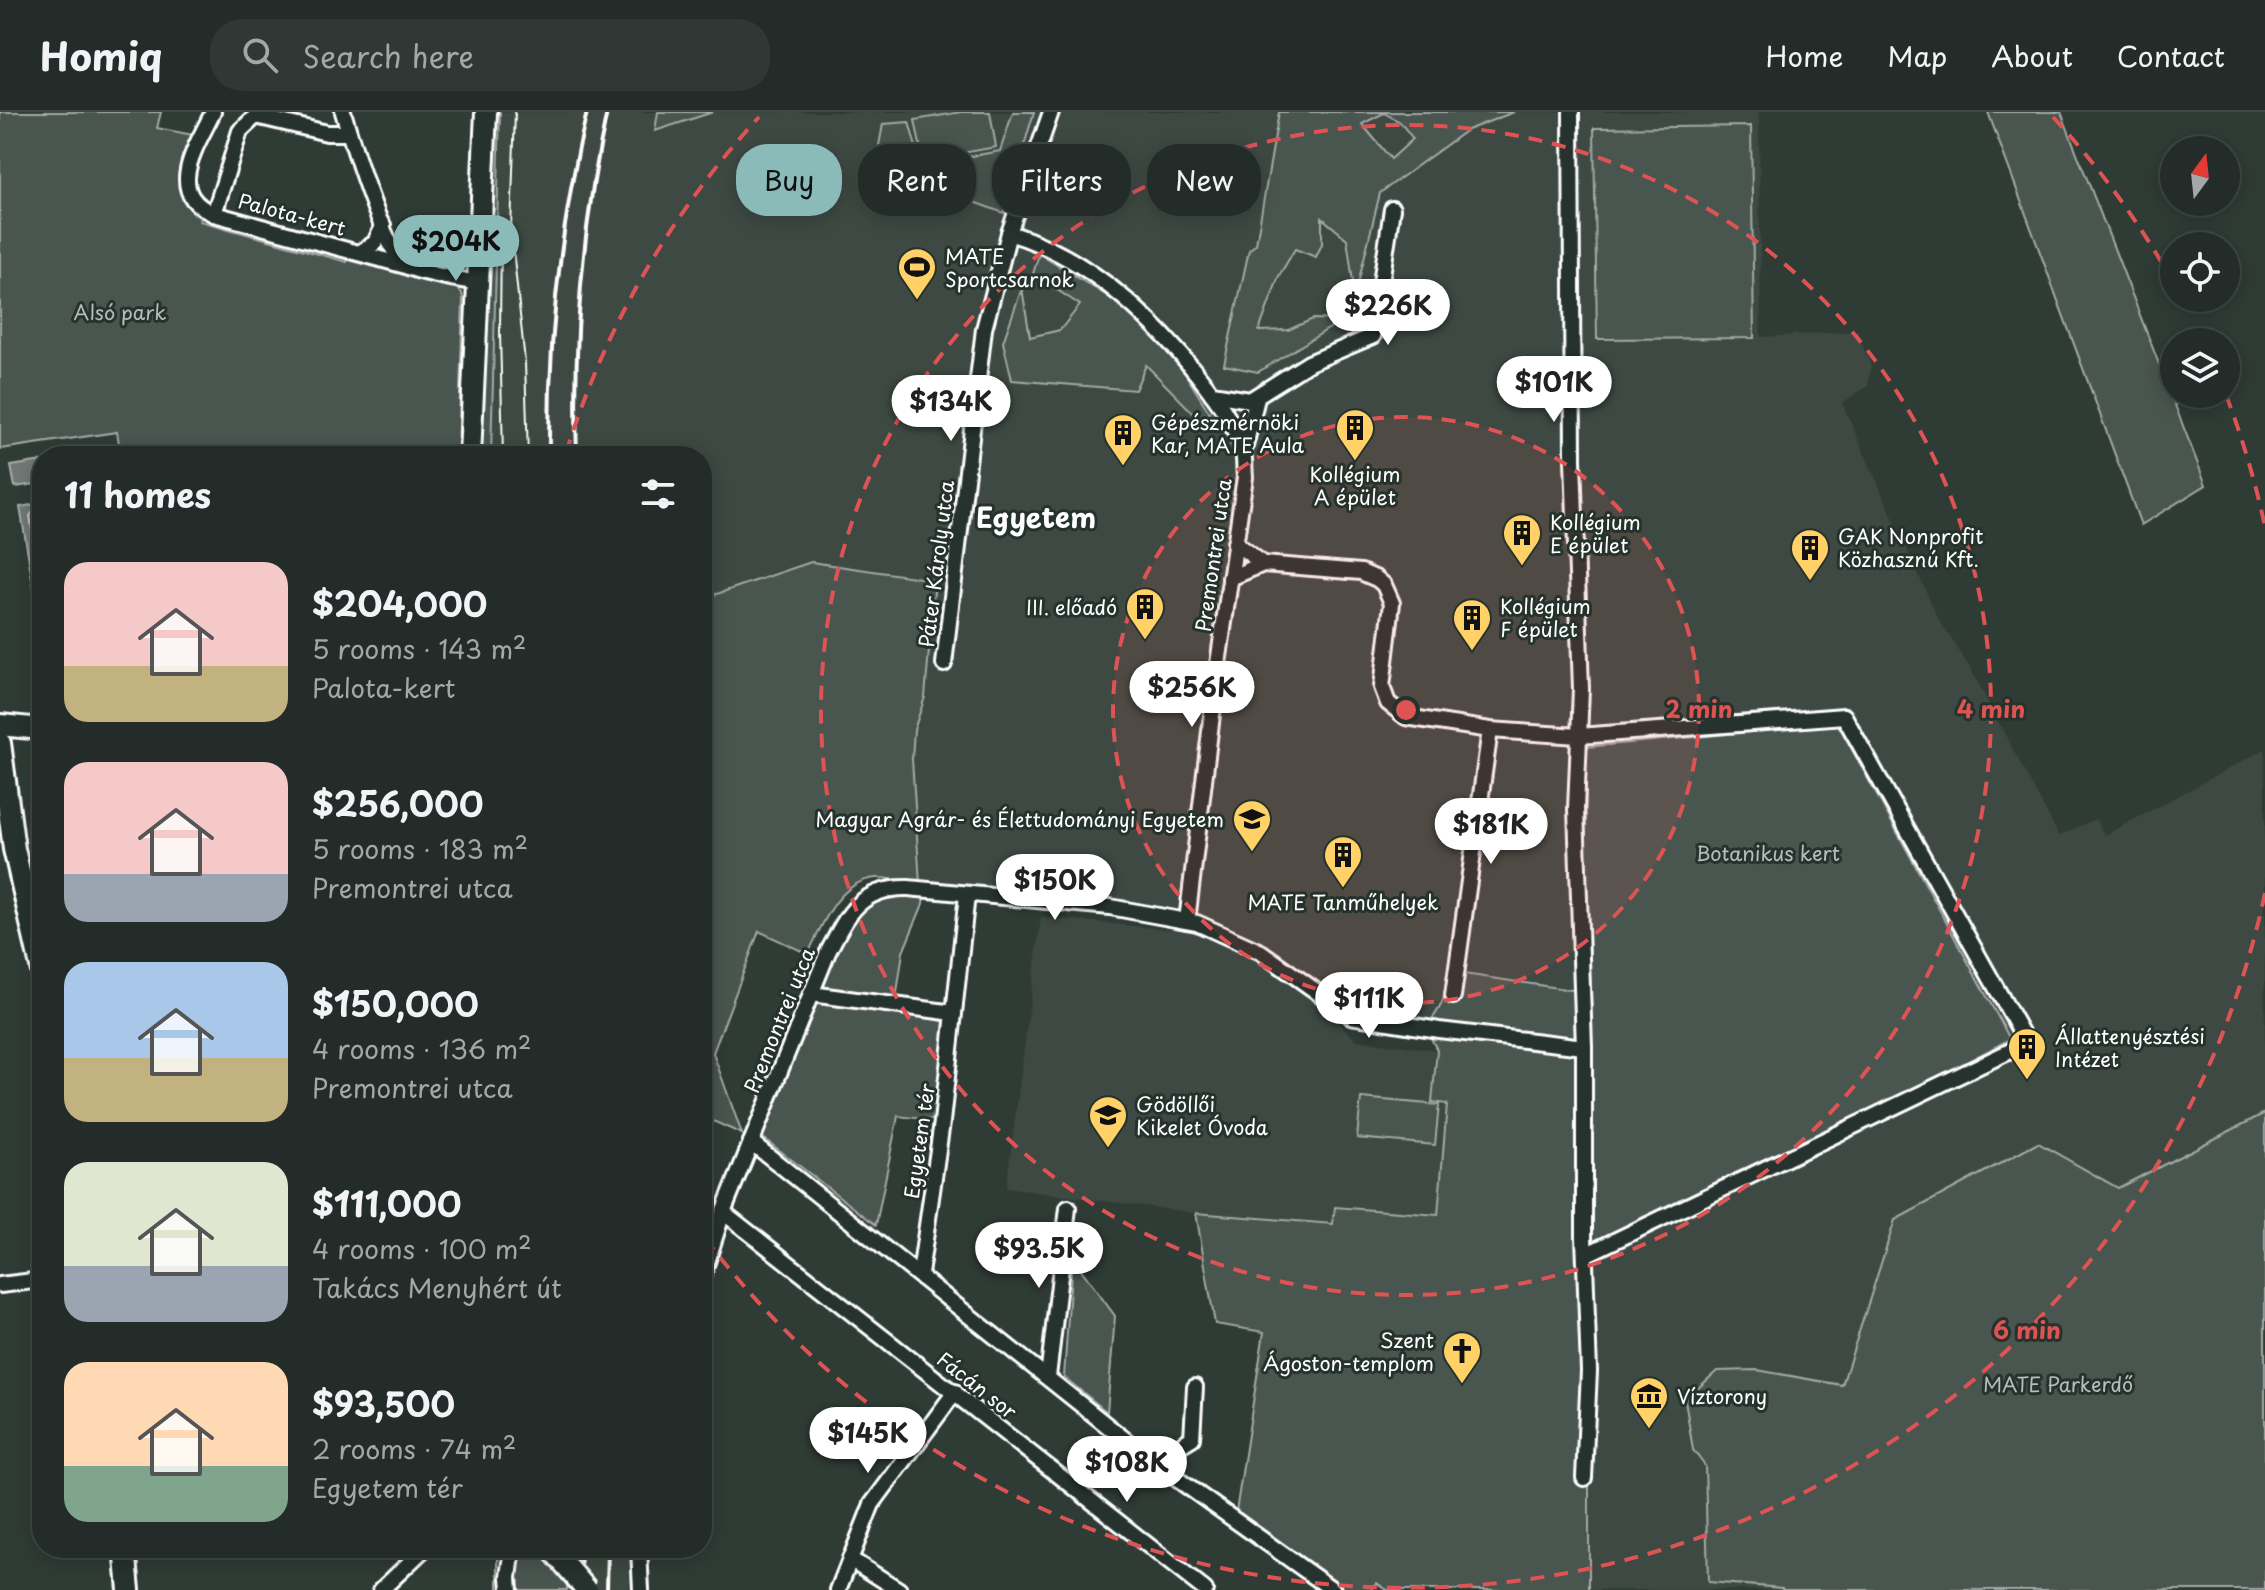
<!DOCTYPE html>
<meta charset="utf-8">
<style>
:root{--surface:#232c28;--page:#2f3834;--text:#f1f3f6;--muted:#a3a7a8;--line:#404845;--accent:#8bbbb9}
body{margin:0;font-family:"Playpen Sans",sans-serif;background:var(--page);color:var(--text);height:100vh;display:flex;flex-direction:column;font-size:30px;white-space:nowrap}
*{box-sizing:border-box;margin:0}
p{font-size:26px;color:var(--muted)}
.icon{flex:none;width:44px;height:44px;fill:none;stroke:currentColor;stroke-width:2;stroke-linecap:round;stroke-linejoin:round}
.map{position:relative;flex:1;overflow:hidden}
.details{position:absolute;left:32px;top:334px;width:680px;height:1112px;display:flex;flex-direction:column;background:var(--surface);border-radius:32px;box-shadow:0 4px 20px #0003,0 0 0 2px var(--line)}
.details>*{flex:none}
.top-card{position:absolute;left:736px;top:32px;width:760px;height:72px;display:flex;gap:16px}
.needle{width:52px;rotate:15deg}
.controls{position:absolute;left:2160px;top:24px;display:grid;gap:16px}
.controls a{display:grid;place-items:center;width:80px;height:80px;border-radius:50%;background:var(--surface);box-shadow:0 4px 20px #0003,0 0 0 2px var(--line);font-size:40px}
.price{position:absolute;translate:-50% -68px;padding:0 18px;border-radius:28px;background:#fff;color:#222;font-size:26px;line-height:52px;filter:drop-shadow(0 2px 4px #0008)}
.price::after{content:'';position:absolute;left:50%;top:48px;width:24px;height:18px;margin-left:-12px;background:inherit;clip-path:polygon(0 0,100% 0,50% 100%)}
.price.selected{background:var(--accent);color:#111}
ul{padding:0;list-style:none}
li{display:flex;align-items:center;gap:24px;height:200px;padding:0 32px}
li span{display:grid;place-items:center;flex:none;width:224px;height:160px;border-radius:24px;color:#555}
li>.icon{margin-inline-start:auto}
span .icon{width:96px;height:96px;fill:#fffc;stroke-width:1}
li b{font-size:34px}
h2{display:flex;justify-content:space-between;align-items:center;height:96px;padding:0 32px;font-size:34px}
.pill{padding:0 28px;border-radius:32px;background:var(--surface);box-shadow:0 4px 20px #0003,0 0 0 2px var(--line);font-size:28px;line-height:72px}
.pill.selected{background:var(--accent);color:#111}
header{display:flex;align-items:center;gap:48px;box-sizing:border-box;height:112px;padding:0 40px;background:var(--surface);border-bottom:2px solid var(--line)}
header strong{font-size:38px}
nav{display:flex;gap:44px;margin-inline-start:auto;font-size:28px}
.search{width:560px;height:72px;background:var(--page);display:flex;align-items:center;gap:20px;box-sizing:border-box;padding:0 28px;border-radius:32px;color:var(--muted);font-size:30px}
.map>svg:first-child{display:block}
.built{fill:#3c4842}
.green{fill:#4a544f;stroke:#a4aaa7;stroke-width:2;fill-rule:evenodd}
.water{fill:#707975;stroke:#a9afac;stroke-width:2}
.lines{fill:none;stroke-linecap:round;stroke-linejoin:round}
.shore{stroke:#c6c9c8;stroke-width:2}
.street-casing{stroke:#fff;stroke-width:20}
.secondary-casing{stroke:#fff;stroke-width:26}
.street{stroke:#26332d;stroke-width:14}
.secondary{stroke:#26332d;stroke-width:20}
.tram{stroke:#fff;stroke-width:2}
.rail{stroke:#fff;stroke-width:4}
.secondary-bridge-casing{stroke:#fff;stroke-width:26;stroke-linecap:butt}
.secondary-bridge{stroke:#26332d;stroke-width:20}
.ring{fill:none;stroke:#de5353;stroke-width:4;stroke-dasharray:14 10}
.labels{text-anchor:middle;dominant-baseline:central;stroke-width:6;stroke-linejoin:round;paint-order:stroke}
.street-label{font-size:20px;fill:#fff;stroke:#26332d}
.poi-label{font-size:20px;fill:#fff;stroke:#26332d;text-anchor:start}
.park-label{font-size:20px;fill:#b7bbb9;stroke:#26332d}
.district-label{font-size:28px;font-weight:bold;fill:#fff;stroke:#26332d}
.centre{fill:#de5353;stroke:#26332d;stroke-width:4}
.ring-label{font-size:24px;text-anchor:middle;font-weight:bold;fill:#de5353;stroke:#26332d;stroke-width:6;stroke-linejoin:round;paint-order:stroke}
</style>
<header>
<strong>Homiq</strong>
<div class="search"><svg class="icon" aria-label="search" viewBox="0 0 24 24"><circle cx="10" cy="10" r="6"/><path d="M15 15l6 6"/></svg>Search here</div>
<nav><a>Home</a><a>Map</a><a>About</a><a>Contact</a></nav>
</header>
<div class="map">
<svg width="2265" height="1478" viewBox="0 0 2265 1478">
<rect width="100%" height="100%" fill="#2f3b35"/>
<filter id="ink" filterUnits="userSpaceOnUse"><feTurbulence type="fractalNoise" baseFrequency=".0125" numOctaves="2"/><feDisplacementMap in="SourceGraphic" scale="16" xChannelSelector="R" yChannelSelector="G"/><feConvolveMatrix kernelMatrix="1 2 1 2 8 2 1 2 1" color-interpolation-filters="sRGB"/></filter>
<g filter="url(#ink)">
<g class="built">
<path d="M 500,0 L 1759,0 L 1761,225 L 1857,219 L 1871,254 L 1868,274 L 1842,291 L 1938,506 L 1970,556 L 2059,724 L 2095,707 L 2105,723 L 2265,637 L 2265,1001 L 2118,1076 L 2038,1031 L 1895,1108 L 1842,1273 L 1757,1258 L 1693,1338 L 1705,1354 L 1708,1469 L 1783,1476 L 1782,1478 L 1589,1478 L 1586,780 L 1585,880 L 1451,860 L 1444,886 L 1436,904 L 1425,914 L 1360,906 L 1288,849 L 1238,822 L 1196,806 L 1161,797 L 920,772 L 912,647 L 914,618 L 925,585 L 935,468 L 811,450 L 702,487 L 702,344 L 491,344 Z"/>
<path d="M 1041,805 L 1186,819 L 1234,832 L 1281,858 L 1311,882 L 1356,928 L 1437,938 L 1432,989 L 1447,991 L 1438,1103 L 1336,1095 L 1333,1112 L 1196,1101 L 1006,1076 Z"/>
<path d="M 566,1436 L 631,1436 L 629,1478 L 567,1478 Z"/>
</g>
<g class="green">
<path d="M 0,0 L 161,0 L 157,16 L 193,23 C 184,52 173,82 201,103 L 200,109 L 347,150 L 349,143 L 448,169 L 462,181 L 463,187 L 458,344 L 121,344 L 117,320 L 0,337 Z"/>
<path d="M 492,0 L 500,0 L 491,344 L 479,344 Z"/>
<path d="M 658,0 L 713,0 L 655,19 Z"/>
<path d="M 961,0 L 990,0 L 996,35 L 923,48 L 915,8 Z"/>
<path d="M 1013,0 L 1034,0 L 1004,101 L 875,55 L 883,12 L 909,10 L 921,53 L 1000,39 Z"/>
<path d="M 1279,0 L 1514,0 L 1467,18 L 1380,81 L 1355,184 L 1347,127 L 1322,106 L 1322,132 L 1316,145 L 1295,137 L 1279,164 L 1259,219 L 1288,218 L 1313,207 L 1343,208 L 1258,260 L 1224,253 L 1249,138 L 1256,132 ZM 1384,1 L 1400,10 L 1413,27 L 1391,47 L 1362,12 Z"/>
<path d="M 1988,0 L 2061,0 L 2206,373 L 2141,413 Z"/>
<path d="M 1751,14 L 1754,226 L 1597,227 L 1594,16 Z"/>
<path d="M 1039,142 L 1120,192 L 1176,247 L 1214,308 L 1202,310 L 1146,253 L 1135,278 L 1012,268 L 1003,230 L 1022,176 L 1030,225 L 1060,218 L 1080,193 L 1033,162 Z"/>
<path d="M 811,450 L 935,468 L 925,585 L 914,618 L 912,647 L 920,772 C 906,770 890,765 876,766 C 838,769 822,813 808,842 L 759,819 L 713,941 L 742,1022 L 702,1004 L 702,487 Z"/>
<path d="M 1838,612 L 2010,927 L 1930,970 L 1589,1134 L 1589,1478 L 1387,1478 L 1377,1471 L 1371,1478 L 1313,1478 L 1322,1468 L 1235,1406 L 1264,1220 L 1215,1212 L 1196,1101 L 1333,1112 L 1335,1095 L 1438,1103 L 1447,992 L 1432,990 L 1437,938 L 1425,914 C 1442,899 1446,881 1451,860 L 1585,880 L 1586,635 Z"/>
<path d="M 896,780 L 924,784 L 923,792 L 903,840 L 894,901 L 951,910 L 941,1009 L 898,1004 L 876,1113 L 757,1021 L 846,818 L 868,791 Z"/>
<path d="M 1361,986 L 1439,993 L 1435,1033 L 1357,1026 Z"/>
<path d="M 2265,1001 L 2265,1478 L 1782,1478 L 1782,1476 L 1708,1470 L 1705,1354 L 1693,1338 L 1685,1288 L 1717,1259 L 1757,1258 L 1842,1273 L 1895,1108 L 2038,1031 L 2118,1076 Z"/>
<path d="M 1072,1145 L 1115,1204 L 1107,1300 L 1064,1265 Z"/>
<path d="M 498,1436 L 566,1436 L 567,1478 L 498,1478 Z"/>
</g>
<g class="water">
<path d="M 42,349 L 42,371 L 15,375 L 11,354 Z"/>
<path d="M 42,391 L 42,483 L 35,484 L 20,395 Z"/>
</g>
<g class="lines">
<path class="shore" d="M 42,399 L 32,401 L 30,404 L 42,475"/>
<g class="street-casing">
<g id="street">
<path d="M 213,0 C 197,34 163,81 214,102 L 406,154"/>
<path d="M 343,0 C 351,27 385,141 406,154 C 418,161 462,168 478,171"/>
<path d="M 1571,0 L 1573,348 L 1581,577 L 1576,697 L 1584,935 L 1584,1125 L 1589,1259 L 1584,1366"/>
<path d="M 214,102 L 240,19 L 256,4 L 327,21 L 349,21"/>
<path d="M 1009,121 C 1086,144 1148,201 1197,262 C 1216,286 1235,311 1243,341 C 1245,348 1244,357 1245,365 L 1219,545 L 1187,809"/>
<path d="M 359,141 L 375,131 L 383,113"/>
<path d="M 1212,282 L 1250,288 L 1309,251 L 1373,224 L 1392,97"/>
<path d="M 1243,342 L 1257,286"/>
<path d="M 1235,431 L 1263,452 L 1361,460 L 1377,467 L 1384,473 L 1392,491 L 1382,575 L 1388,591 L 1406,605 L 1490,618 L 1579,624 L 1844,604 L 2027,931 L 1585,1143"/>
<path d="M 1230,466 L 1263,452"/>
<path d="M 944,552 L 984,217 L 1009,121 L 1051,0"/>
<path d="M 811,882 L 954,901"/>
<path d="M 1453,884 L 1490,618"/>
<path d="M 751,1030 L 1153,1350 L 1333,1478"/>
<path d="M 723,1100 L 1205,1478"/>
<path d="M 920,1162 L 942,1010 L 967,783"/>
<path d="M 702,1166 L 723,1100 L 828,840 C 847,803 860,775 908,776 L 1110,795 L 1197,811 L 1261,840 L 1351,904 L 1439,918 L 1584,935"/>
<path d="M 0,1173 L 42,1168"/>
<path d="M 1048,1265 L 1068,1096"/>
<path d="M 1153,1350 L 1192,1326 L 1195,1275"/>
<path d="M 639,1436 L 641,1478"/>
<path d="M 850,1447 L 899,1478"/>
<path d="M 381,1478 L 425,1436"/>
<path d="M 510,1478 L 509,1465 L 513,1436"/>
<path d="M 838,1478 L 872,1392 L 955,1280"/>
</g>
</g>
<g class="secondary-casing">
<g id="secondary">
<path d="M 470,344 L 486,0"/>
<path d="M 0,613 L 42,617"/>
<path d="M 0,631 L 14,737 L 42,859"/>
<path d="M 125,1436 L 129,1478"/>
</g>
</g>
<use href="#street" class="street"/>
<use href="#secondary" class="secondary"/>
<g class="tram">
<path d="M 515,0 L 511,118 L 525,250 L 528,344"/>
<path d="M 501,120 L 500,220 L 503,344"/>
</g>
<g class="rail">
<path d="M 549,344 C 548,228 560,113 587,0"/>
<path d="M 577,344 C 573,228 582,114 607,0"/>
<path d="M 580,1436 L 582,1478"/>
<path d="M 607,1478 L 608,1436"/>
</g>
<g class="secondary-bridge-casing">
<path id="secondary-bridge" d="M 551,1436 L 587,1478"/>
</g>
<use href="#secondary-bridge" class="secondary-bridge"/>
</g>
</g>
<circle cx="1406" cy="598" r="293" fill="#de5353" fill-opacity=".12"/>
<g class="ring">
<circle cx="1406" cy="598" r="293"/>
<circle cx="1406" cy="598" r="585"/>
<path d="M2265 781A878 878 0 0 1 705 1126M566 341A878 878 0 0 1 759 5M2053 5A878 878 0 0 1 2174 172M2226 283A878 878 0 0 1 2265 415"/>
</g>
<defs>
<g id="stadium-pin" transform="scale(2)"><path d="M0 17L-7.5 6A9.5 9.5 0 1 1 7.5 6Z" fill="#ffd166" stroke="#26332d"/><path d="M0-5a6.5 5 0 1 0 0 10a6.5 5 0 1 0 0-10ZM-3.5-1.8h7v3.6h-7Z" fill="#111"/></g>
<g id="building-pin" transform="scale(2)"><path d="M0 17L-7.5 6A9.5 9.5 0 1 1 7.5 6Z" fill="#ffd166" stroke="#26332d"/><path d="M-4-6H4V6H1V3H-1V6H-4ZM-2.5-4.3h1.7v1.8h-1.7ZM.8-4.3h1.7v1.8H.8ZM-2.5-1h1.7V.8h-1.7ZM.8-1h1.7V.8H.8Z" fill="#111"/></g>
<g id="university-pin" transform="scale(2)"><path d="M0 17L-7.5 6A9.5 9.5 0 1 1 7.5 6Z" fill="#ffd166" stroke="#26332d"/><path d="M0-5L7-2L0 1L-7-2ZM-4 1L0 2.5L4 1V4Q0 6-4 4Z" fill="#111"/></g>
<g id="school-pin" transform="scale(2)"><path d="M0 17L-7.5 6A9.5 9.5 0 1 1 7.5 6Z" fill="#ffd166" stroke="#26332d"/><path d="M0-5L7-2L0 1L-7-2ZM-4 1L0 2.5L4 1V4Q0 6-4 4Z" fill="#111"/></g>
<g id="church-pin" transform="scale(2)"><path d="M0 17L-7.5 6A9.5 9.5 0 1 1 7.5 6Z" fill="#ffd166" stroke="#26332d"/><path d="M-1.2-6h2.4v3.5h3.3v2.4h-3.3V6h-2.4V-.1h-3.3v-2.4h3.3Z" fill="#111"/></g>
<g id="museum-pin" transform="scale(2)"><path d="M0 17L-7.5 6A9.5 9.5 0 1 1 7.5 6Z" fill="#ffd166" stroke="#26332d"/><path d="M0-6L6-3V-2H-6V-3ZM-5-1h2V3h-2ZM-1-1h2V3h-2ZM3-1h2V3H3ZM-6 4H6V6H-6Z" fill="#111"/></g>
</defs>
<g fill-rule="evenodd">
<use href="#stadium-pin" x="917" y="155"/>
<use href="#building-pin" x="1355" y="316"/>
<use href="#building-pin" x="1123" y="321"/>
<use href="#building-pin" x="1522" y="421"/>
<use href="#building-pin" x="1810" y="436"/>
<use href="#building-pin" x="1145" y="495"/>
<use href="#building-pin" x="1472" y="506"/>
<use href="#university-pin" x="1252" y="707"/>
<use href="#building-pin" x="1343" y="743"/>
<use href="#building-pin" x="2027" y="935"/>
<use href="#school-pin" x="1108" y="1003"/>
<use href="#church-pin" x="1462" y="1239"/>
<use href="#museum-pin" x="1649" y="1284"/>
</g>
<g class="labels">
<g class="street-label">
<text transform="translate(292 102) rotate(15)">Palota-kert</text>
<text transform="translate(1213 443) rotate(-82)">Premontrei utca</text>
<text transform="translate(936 452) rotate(-83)">Páter Károly utca</text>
<text transform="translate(779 908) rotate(-68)">Premontrei utca</text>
<text transform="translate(919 1029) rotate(-82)">Egyetem tér</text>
<text transform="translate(977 1273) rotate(38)">Fácán sor</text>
</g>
<g class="poi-label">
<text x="945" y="144">MATE<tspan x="945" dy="23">Sportcsarnok</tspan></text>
<text x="1151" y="310">Gépészmérnöki<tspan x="1151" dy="23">Kar, MATE Aula</tspan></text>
<text x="1355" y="362" text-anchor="middle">Kollégium<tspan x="1355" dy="23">A épület</tspan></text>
<text x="1550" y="410">Kollégium<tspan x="1550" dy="23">E épület</tspan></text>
<text x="1838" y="424">GAK Nonprofit<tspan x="1838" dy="23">Közhasznú Kft.</tspan></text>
<text x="1500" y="494">Kollégium<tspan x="1500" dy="23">F épület</tspan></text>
<text x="1117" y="495" text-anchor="end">III. előadó</text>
<text x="1224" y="707" text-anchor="end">Magyar Agrár- és Élettudományi Egyetem</text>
<text x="1343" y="790" text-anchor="middle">MATE Tanműhelyek</text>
<text x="2055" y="924">Állattenyésztési<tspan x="2055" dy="23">Intézet</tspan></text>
<text x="1136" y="992">Gödöllői<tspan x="1136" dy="23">Kikelet Óvoda</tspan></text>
<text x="1434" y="1228" text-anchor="end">Szent<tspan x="1434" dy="23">Ágoston-templom</tspan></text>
<text x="1677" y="1284">Víztorony</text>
</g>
<g class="park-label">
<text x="120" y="200">Alsó park</text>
<text x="1768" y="741">Botanikus kert</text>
<text x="2058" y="1272">MATE Parkerdő</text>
</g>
<g class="district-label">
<text x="1036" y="404">Egyetem</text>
</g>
</g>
<circle cx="1406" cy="598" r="12" class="centre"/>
<g class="ring-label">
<text x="1699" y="606">2 min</text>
<text x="1991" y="606">4 min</text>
<text x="2027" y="1227">6 min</text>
</g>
</svg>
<div class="controls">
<a><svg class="needle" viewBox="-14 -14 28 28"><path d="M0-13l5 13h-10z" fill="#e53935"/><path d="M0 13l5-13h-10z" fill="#a3a7a8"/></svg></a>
<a><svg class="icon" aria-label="locate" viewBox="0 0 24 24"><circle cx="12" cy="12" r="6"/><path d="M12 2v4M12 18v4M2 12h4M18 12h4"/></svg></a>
<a><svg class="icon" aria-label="layers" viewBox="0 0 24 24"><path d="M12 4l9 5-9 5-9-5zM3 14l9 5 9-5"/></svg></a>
</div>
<b class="price selected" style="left:456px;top:171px">$204K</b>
<b class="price" style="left:1388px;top:235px">$226K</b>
<b class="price" style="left:1554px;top:312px">$101K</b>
<b class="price" style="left:951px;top:331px">$134K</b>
<b class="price" style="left:1192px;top:617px">$256K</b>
<b class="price" style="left:1491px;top:754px">$181K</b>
<b class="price" style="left:1055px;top:810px">$150K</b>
<b class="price" style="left:1369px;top:928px">$111K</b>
<b class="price" style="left:1039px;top:1178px">$93.5K</b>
<b class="price" style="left:868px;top:1363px">$145K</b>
<b class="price" style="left:1127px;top:1392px">$108K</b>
<div class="top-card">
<a class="pill selected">Buy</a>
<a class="pill">Rent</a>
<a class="pill">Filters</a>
<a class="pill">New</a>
</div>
<section class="details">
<h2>11 homes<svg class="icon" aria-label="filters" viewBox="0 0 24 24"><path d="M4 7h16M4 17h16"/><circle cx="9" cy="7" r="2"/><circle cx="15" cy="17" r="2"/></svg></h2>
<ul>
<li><span style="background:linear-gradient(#f6c9c9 65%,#c2b280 0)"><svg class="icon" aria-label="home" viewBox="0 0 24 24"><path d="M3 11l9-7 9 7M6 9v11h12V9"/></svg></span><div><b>$204,000</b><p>5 rooms · 143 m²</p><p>Palota-kert</p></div></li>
<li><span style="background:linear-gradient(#f6c9c9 70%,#9aa5b1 0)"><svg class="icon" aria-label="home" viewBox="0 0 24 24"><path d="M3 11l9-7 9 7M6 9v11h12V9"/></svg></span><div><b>$256,000</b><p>5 rooms · 183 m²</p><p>Premontrei utca</p></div></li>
<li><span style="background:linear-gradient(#a9c7e8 60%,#c2b280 0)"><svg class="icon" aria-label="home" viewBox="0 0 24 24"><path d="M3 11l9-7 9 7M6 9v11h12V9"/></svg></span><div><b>$150,000</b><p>4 rooms · 136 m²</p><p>Premontrei utca</p></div></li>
<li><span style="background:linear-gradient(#dfe7d0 65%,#9aa5b1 0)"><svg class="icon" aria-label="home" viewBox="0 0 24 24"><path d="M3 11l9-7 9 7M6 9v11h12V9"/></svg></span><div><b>$111,000</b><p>4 rooms · 100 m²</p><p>Takács Menyhért út</p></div></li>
<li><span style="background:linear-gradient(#ffd9b3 65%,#7fa58c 0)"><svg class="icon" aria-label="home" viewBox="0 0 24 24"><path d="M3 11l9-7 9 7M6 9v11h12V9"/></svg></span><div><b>$93,500</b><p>2 rooms · 74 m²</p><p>Egyetem tér</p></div></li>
</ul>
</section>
</div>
